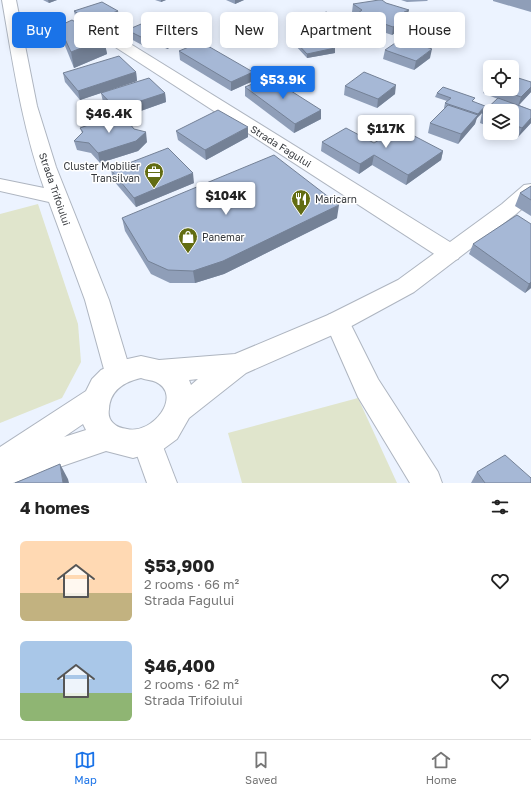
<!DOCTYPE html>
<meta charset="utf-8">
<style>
:root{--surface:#fff;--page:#f6f6f6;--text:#222;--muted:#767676;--line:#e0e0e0;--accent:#1a73e8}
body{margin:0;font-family:"Golos Text",sans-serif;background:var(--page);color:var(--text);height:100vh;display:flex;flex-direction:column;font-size:15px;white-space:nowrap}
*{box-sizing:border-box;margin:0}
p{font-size:13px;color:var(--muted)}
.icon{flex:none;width:22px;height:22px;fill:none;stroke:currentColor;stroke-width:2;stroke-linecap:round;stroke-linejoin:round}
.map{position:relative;height:483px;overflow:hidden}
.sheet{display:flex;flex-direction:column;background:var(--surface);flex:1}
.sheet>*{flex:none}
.top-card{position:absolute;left:12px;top:12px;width:507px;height:36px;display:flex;gap:8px}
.tools{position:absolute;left:483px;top:60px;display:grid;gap:8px}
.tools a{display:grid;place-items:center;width:36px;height:36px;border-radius:6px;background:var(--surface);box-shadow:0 2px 10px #0003;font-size:20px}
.price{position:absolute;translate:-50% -34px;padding:0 9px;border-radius:4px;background:#fff;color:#222;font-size:13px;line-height:26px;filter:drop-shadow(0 1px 2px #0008)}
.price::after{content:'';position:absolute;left:50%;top:24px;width:12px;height:9px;margin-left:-6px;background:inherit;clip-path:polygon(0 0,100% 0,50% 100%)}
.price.on{background:var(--accent);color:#fff}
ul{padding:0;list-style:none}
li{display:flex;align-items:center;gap:12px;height:100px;padding:0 20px}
li span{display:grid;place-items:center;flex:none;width:112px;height:80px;border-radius:6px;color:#555}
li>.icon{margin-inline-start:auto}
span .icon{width:48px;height:48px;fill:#fffc;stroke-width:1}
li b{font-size:17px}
h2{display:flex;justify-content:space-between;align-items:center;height:48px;padding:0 20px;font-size:17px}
.tag{padding:0 14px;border-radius:6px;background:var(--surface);box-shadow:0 2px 10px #0003;font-size:14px;line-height:36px}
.tag.on{background:var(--accent);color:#fff}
.menu{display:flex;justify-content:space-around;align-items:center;height:56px;border-top:1px solid var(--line);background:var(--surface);font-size:11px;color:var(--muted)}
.menu a{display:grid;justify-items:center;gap:2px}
.menu .on{color:var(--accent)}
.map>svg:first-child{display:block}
.green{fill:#e0e5cc}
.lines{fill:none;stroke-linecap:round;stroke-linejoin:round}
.minor-casing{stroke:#aeb5c0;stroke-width:2}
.major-casing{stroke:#aeb5c0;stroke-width:2}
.minor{fill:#fff;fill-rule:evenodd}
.major{fill:#fff;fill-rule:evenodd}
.wall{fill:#8f9eb8}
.shaded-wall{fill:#748196}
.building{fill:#a6b8d6;stroke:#748196}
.labels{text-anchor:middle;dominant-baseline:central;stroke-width:3;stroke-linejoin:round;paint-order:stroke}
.street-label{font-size:10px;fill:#35383c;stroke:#fff}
.poi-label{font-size:10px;fill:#35383c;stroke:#fff;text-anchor:start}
</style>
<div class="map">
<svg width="531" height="483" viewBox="0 0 531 483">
<rect width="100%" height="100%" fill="#ecf3ff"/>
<g class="green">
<path d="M 38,204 L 78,324 L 81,362 L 62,398 L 0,423 L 0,214 Z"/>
<path d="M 358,398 L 397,483 L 242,483 L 228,433 Z"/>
</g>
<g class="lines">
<g class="minor-casing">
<g id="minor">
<path d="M 2,0 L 16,0 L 37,106 L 56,167 L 109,300 L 131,373 L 127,381 L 118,385 L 109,381 L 105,373 L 85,300 L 49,202 L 0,191 L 0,179 L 44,188 C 22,127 13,63 2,0 Z"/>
<path d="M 111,34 L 116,35 L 458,247 L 461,253 L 458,259 L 450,261 L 442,259 L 106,41 L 104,38 L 106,35 Z"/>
<path d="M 337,312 L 346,315 L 378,379 L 438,472 L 442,483 L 410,483 L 358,397 L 325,322 L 328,315 Z"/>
<path d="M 147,427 L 157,431 L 177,483 L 147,483 L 132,441 L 137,431 Z"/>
</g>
</g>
<g class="major-casing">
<path id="major" d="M 531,184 L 531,201 L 516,214 L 414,292 L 346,329 L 246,373 L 189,418 L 177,439 L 162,450 L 133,458 L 106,451 L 13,483 L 0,483 L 0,447 L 86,391 L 92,379 L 101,370 L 123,360 L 141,356 L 159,360 L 235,354 L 328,315 L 398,280 L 502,204 L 524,185 ZM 141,378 C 146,380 152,380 156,382 C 183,395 153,435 127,429 C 121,428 117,427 113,423 C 109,419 108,415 109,409 C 110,390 124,382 141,378 ZM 198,379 L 191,385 L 189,380 ZM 83,424 L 86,430 L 64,437 Z"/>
</g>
<use href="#minor" class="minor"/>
<use href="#major" class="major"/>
</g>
<g class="wall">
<path d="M 43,0 L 57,0 L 49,3 Z"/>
<path d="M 155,0 L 166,0 L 161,2 Z"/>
<path d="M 226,0 L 244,0 L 235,4 Z"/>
<path d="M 401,0 L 428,0 L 427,1 L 407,2 Z"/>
<path d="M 493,0 L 531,0 L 531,12 L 493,1 Z"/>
<path d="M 353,4 L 407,18 L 405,19 L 404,30 L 398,31 L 392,35 L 356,23 L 357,15 L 352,12 Z"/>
<path d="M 74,11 L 118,11 L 119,16 L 102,22 L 95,18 L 85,22 L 75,16 Z"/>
<path d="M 308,22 L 355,23 L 354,31 L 337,41 L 323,36 L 335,53 L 307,58 L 294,44 L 294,40 L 320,35 L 308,30 Z"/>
<path d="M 59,26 L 104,39 L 107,54 L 74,68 L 63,41 Z"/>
<path d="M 127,30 L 183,33 L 184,41 L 167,49 L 152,41 L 142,45 L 129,38 Z"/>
<path d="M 385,50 L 430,58 L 414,70 L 383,59 Z"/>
<path d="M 179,51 L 253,72 L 253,81 L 231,91 L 180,60 Z"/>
<path d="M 136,72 L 137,81 L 80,100 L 65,82 L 63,73 Z"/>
<path d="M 490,81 L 490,89 L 512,89 L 531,87 L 531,92 L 519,105 L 531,110 L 531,123 L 518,137 L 507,133 L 512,133 L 512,111 L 490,111 L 490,127 L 480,123 L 482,113 L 498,99 L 483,93 L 486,84 Z"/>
<path d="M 345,86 L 395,94 L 377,108 L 344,95 Z"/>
<path d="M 245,87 L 321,110 L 321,119 L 294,133 L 245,96 Z"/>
<path d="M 101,93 L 165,93 L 166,102 L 124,117 L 134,129 L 147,142 L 138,151 L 100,163 L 91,153 L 77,150 L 74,141 L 82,133 L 80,128 L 115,115 L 103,102 Z"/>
<path d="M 437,93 L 474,102 L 484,111 L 476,119 L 475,124 L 458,144 L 428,133 L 430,123 L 445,108 L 444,108 L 445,103 L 447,101 L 435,97 Z"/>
<path d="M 176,131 L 248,137 L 206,160 L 178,140 Z"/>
<path d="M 322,142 L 374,143 L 443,151 L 441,160 L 406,185 L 372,165 L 359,174 L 321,151 Z"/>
<path d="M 111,170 L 194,183 L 136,207 L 113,180 Z"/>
<path d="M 531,186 L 531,216 L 515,206 L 520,193 Z"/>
<path d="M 122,218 L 337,218 L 224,274 L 195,283 L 170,283 L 151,274 L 125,231 Z"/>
<path d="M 531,224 L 531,288 L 525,293 L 469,254 L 473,244 Z"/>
<path d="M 477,472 L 531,483 L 471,483 Z"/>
</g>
<g class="shaded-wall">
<path d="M 48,0 L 57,0 L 49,3 Z"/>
<path d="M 161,0 L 166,0 L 161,2 Z"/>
<path d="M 235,0 L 244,0 L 235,4 Z"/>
<path d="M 409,10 L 407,18 L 402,20 L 404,12 Z"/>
<path d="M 118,11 L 119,16 L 102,22 L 101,17 Z"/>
<path d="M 94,13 L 95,18 L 85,22 L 84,17 Z"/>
<path d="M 405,22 L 404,30 L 398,31 L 392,35 L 393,27 L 399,23 Z"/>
<path d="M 355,23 L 354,31 L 337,41 L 338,33 Z"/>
<path d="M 151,32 L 152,41 L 142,45 L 141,37 Z"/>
<path d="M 183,33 L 184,41 L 167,49 L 166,40 Z"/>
<path d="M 104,39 L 107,54 L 74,68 L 71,52 Z"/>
<path d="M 335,48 L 335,53 L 307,58 L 307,54 Z"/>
<path d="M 432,49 L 430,58 L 414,70 L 416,61 Z"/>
<path d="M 136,72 L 137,81 L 80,100 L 78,91 Z"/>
<path d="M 253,72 L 253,81 L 231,91 L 231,82 Z"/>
<path d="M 396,85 L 395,94 L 377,108 L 378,99 Z"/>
<path d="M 531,87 L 531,92 L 518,106 L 521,97 Z"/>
<path d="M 165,93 L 166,102 L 118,119 L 116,109 Z"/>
<path d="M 485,106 L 484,111 L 476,119 L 478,114 Z"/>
<path d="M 321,110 L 321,119 L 294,133 L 295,124 Z"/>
<path d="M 478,115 L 475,124 L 458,144 L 461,134 Z"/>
<path d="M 531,118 L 531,123 L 518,137 L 522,128 Z"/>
<path d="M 248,127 L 248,137 L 206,160 L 205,150 Z"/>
<path d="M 146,132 L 147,142 L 138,151 L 100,163 L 98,153 Z"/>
<path d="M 443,151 L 441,160 L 406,185 L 408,175 Z"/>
<path d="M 374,155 L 372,165 L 359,174 L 360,164 Z"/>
<path d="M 193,173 L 194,183 L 136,207 L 134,198 Z"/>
<path d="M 339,205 L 337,218 L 224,274 L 195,283 L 193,271 Z"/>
<path d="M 531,282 L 531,288 L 525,293 L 529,284 Z"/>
<path d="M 60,464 L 68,479 L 69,483 L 63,483 Z"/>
</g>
<g class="building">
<path d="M 379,0 L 382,0 L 386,3 L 409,10 L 404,12 L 405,22 L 399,23 L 393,27 L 357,14 L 362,10 L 353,4 Z"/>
<path d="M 102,2 L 118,11 L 101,17 L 94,13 L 84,17 L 74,11 Z"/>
<path d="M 326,12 L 355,23 L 338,33 L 308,22 Z"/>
<path d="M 153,19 L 183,33 L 166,40 L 151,32 L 141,37 L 127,30 Z"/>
<path d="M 72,20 L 104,39 L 71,52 L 59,26 Z"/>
<path d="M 321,35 L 335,48 L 307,54 L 294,40 Z"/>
<path d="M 401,39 L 432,49 L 416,61 L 385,50 Z"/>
<path d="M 201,42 L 253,72 L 231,82 L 179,51 Z"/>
<path d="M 119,56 L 136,72 L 78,91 L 63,73 Z"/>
<path d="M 364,72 L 396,85 L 378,99 L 345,86 Z"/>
<path d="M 512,76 L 531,82 L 531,87 L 521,97 L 499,89 L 512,89 Z"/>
<path d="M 269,77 L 321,110 L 295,124 L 245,87 Z"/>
<path d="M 149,78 L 165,93 L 116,109 L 101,93 Z"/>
<path d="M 490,81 L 490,86 L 486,84 Z"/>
<path d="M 443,87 L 475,98 L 472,101 L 485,106 L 478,114 L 445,103 L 451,98 L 437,93 Z"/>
<path d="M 498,98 L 531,110 L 531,118 L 522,128 L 512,124 L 512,111 L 490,111 L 490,116 L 482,113 Z"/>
<path d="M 448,105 L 478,115 L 461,134 L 430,123 Z"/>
<path d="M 218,110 L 248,127 L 205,150 L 176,131 Z"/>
<path d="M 121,113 L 134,129 L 146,132 L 136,141 L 98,153 L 89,143 L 74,141 L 83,132 L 80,128 Z"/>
<path d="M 346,128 L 374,143 L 399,128 L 443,151 L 408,175 L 374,155 L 360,164 L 322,142 Z"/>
<path d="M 168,148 L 193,173 L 134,198 L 111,170 Z"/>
<path d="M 274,155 L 339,205 L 223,261 L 193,271 L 168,270 L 148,261 L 122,218 Z"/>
<path d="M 531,186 L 531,200 L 520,193 Z"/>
<path d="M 517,215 L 531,224 L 531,282 L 529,284 L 473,244 Z"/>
<path d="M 505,455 L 531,478 L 531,483 L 485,483 L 477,472 Z"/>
<path d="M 60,464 L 63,483 L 15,483 Z"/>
</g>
<defs>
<g id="office-pin" transform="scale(1)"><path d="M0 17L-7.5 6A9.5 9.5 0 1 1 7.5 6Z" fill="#626c12" stroke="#fff"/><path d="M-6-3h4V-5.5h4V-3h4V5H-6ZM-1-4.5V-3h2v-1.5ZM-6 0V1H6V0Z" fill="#fff"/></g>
<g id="restaurant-pin" transform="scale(1)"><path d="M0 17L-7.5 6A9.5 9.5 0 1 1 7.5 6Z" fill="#626c12" stroke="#fff"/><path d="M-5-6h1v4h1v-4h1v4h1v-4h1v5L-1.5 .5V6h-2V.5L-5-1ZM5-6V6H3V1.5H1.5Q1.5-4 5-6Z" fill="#fff"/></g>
<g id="shop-pin" transform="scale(1)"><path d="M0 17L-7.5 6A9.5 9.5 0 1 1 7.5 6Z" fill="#626c12" stroke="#fff"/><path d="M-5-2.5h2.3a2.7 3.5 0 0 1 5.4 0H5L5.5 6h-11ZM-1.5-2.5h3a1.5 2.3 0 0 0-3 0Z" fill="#fff"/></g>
</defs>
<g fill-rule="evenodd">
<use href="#office-pin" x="154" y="172"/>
<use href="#restaurant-pin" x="301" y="199"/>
<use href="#shop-pin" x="188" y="237"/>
</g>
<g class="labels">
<g class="street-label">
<text transform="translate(281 146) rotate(32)">Strada Fagului</text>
<text transform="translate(55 189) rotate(71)">Strada Trifoiului</text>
</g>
<g class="poi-label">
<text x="140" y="166" text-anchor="end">Cluster Mobilier<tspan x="140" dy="12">Transilvan</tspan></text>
<text x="315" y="199">Maricarn</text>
<text x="202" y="237">Panemar</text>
</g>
</g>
</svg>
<div class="tools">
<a><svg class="icon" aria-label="locate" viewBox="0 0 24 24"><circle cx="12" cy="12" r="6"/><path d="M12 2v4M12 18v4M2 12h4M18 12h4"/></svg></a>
<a><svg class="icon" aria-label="layers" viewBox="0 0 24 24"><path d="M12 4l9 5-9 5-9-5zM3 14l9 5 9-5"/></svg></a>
</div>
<b class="price on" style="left:283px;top:100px">$53.9K</b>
<b class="price" style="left:109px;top:134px">$46.4K</b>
<b class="price" style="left:386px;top:149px">$117K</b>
<b class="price" style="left:226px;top:216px">$104K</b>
<div class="top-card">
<a class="tag on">Buy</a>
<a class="tag">Rent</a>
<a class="tag">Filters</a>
<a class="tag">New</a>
<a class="tag">Apartment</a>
<a class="tag">House</a>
</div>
</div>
<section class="sheet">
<h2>4 homes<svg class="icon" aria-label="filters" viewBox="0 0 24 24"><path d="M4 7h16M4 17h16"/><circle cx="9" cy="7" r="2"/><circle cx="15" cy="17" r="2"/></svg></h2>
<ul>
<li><span style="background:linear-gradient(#ffd9b3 65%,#c2b280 0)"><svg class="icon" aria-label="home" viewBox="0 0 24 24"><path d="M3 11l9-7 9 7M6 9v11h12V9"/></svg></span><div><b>$53,900</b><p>2 rooms · 66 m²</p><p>Strada Fagului</p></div><svg class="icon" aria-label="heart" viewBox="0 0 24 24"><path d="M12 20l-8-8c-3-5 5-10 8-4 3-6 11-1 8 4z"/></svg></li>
<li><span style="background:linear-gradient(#a9c7e8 65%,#8fb573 0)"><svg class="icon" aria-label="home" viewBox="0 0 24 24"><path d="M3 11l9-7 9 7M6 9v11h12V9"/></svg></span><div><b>$46,400</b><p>2 rooms · 62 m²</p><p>Strada Trifoiului</p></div><svg class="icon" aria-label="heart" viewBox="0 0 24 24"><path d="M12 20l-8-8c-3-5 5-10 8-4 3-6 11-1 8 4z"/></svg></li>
</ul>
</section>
<nav class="menu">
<a class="on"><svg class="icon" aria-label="map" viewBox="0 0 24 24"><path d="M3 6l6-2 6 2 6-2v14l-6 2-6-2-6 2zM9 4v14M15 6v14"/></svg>Map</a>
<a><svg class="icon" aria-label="saved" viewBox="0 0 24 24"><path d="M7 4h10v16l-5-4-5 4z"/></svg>Saved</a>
<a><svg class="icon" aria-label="home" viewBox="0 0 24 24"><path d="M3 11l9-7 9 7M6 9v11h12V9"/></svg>Home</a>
</nav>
